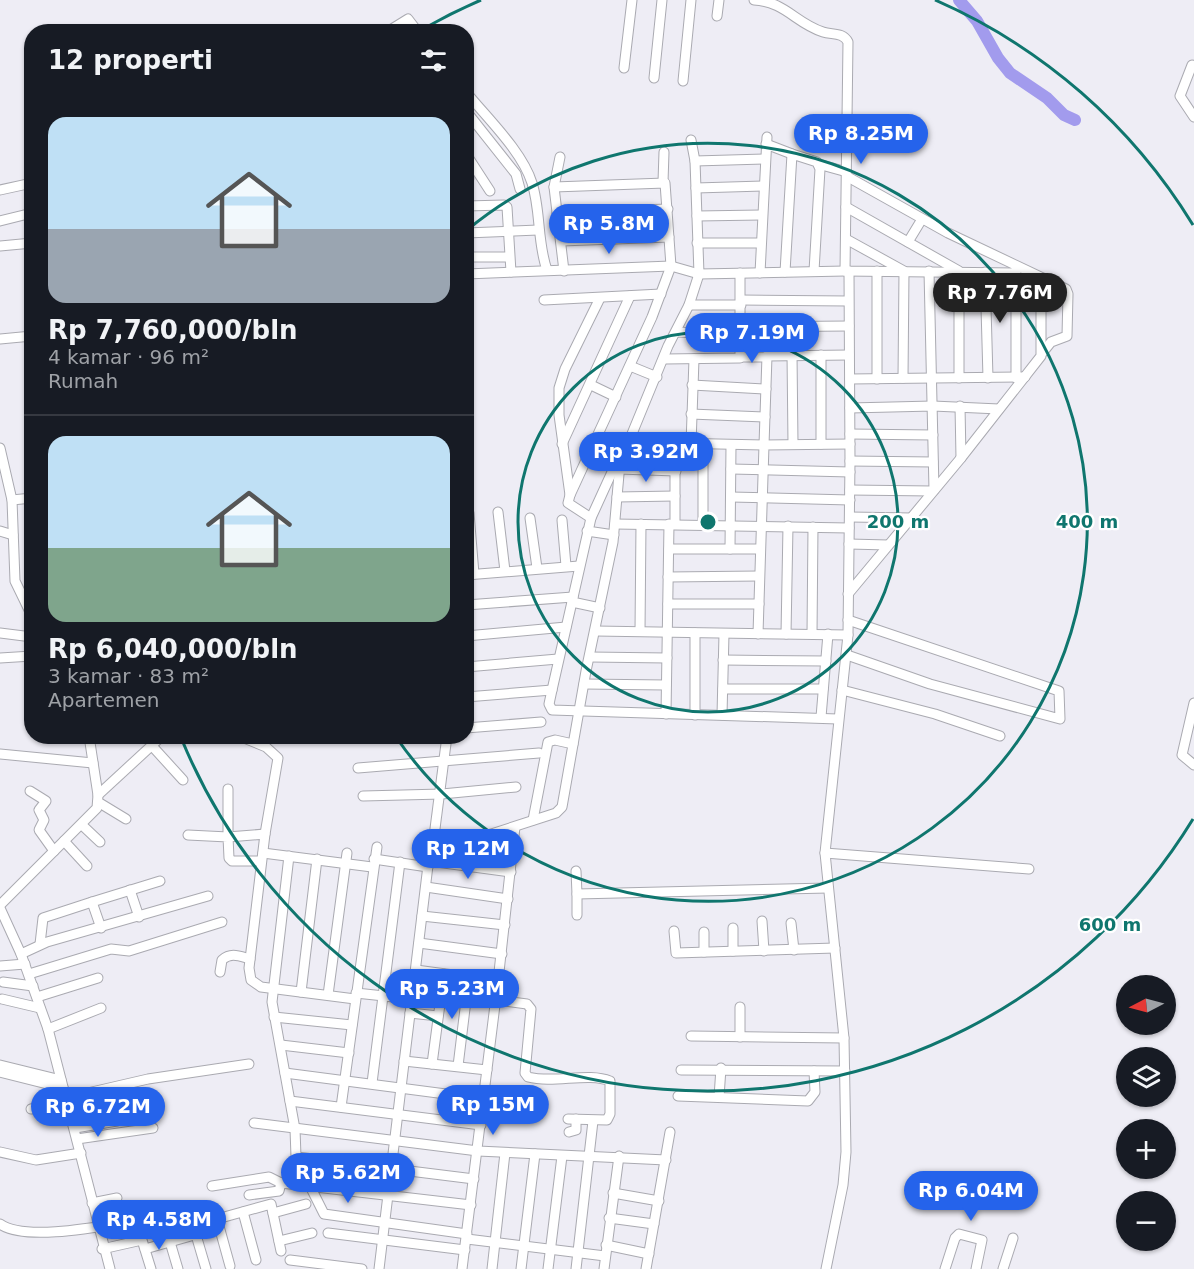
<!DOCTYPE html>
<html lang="id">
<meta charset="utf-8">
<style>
:root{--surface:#171b24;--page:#20242c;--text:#f1f3f6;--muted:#9ea1a6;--line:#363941;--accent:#2563eb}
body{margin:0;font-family:"DejaVu Sans",sans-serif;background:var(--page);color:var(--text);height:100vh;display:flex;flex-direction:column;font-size:22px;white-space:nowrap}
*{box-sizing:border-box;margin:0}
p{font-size:20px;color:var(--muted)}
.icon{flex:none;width:33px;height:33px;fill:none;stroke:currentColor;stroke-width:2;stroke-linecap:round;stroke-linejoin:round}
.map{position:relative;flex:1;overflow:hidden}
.panel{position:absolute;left:24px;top:24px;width:450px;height:720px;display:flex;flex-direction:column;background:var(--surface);border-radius:24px;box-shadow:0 2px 4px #0004}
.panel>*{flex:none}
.needle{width:39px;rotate:264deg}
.tools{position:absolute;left:1116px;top:975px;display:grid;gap:12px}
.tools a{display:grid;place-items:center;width:60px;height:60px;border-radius:50%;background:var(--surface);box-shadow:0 2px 4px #0004;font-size:30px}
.price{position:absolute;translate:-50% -51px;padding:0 14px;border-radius:21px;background:var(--accent);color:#fff;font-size:20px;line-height:39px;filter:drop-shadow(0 2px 3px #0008)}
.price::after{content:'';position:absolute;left:50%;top:36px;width:18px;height:14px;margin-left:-9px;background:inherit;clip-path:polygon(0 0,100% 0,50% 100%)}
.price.active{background:#222;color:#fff}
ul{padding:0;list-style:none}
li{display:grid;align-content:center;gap:12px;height:318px;padding:0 24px}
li+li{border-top:2px solid var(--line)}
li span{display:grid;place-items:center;height:186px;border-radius:18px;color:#555}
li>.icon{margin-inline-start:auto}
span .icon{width:108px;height:108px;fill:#fffc;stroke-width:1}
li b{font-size:26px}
h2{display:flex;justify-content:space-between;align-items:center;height:72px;padding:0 24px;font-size:26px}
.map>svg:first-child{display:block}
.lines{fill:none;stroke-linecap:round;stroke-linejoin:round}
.river{stroke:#a29bed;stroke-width:12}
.minor-casing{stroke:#aaaab1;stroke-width:11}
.minor{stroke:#fff;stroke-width:9}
.ring{fill:none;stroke:#0f766e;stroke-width:3}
.centre{fill:#0f766e;stroke:#fff;stroke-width:3}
.ring-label{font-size:18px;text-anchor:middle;font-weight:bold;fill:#0f766e;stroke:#fff;stroke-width:4.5;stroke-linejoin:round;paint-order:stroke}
</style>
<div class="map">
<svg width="1194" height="1269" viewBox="0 0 1194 1269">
<rect width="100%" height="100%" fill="#eeedf5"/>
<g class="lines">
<path class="river" d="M 959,0 L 977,21 L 998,58 L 1010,73 L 1047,98 L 1064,115 L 1075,120"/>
<g class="minor-casing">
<g id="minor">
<path d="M 754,0 C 786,2 795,23 823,32 C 832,35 843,32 848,42 L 845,271 L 1015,273"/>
<path d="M 717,16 L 719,0"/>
<path d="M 387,32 L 408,19 L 418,32"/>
<path d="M 1192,65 L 1180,96 L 1194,117"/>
<path d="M 624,68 L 632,0"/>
<path d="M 654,78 L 662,0"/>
<path d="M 683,81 L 691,0"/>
<path d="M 466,92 C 487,118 522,151 532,183 C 541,211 537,242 547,270"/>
<path d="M 466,111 L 516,174 L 520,189"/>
<path d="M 691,140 L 695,161 L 699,274 L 845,271"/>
<path d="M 766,144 L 792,154"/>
<path d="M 466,154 L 490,191"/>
<path d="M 467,155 L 469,178"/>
<path d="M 560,157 L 554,187 L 564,271"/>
<path d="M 695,161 L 765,159"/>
<path d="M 818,164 L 847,172"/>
<path d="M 848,177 L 948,233 L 1066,289 L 1068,294 L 1067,336 L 1051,342 L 1043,352"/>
<path d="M 663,182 L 664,152"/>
<path d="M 554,187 L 665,183 L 671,266 L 652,317 L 570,495"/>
<path d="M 696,188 L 763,186"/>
<path d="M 0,190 L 32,183"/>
<path d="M 466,206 L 504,205 L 507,207 L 511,272"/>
<path d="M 846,207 L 959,271 L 959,378"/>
<path d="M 557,213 L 668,209"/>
<path d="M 697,216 L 761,215"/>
<path d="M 0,221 L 28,214"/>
<path d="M 466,233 L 538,230"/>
<path d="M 846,239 L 904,271 L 903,378"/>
<path d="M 561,241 L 669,237"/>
<path d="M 908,242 L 922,219"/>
<path d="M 697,243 L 760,243"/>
<path d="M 0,246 L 32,243"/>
<path d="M 466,257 L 509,257"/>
<path d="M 877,271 L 877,379"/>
<path d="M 929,271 L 934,490"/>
<path d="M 785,272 L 792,154 L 817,162 L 820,169 L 814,271"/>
<path d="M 985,272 L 988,378"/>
<path d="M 760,273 L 767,137"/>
<path d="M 544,300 L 661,294"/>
<path d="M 741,300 L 848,301"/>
<path d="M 689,305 L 741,305"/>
<path d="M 741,327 L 849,326"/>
<path d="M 677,332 L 741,335"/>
<path d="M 0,339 L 32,336"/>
<path d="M 792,354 L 793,444"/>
<path d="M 740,357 L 767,357"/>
<path d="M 665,359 L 740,358 L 740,273"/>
<path d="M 630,366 L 657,377"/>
<path d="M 1016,378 L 1016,269"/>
<path d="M 850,379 L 1025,377"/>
<path d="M 591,385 L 616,397"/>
<path d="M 692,385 L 766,389"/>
<path d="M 960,406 L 961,458"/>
<path d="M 850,408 L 933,406 L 999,409"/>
<path d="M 691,414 L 765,417"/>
<path d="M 850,434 L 933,435"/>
<path d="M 627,442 L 764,445 L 767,356 L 849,355"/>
<path d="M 562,444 L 630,296"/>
<path d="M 675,444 L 675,524"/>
<path d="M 691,444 L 694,359"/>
<path d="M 821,444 L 821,355"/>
<path d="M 593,447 L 620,463"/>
<path d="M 0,448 L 12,500 L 15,581 L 32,616"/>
<path d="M 617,461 L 591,518 L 552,690 L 549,704 L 552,710 L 838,719"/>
<path d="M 850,461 L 933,462"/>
<path d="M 619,469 L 676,471"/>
<path d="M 731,469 L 850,472"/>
<path d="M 850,490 L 932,491"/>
<path d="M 617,497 L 675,496"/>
<path d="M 731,497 L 850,500"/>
<path d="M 12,500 L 32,498"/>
<path d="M 498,512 L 505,571"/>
<path d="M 469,513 L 474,574"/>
<path d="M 850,517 L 912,518"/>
<path d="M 530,518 L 537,568"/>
<path d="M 591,518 L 568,503 L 570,495 L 559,415 L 559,388 L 565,369 L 600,298"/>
<path d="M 562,520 L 566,566"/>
<path d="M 615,524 L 849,528"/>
<path d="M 703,524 L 703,444"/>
<path d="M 0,531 L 13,535"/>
<path d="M 587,531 L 614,535"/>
<path d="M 849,544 L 888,545"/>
<path d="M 669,549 L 760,549"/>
<path d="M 730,549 L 731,445"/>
<path d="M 466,575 L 579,566"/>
<path d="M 668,577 L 759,576"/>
<path d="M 848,594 L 961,458 L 1041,356 L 1041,278"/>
<path d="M 572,602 L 600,608"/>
<path d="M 668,604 L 759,604"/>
<path d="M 466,605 L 573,597"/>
<path d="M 596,631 L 848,635"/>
<path d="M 640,631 L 641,524"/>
<path d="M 0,633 L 32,637"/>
<path d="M 695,633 L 695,715"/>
<path d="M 758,634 L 764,445 L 850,444"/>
<path d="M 786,634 L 788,526"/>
<path d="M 812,634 L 813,527"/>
<path d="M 466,636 L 566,627"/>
<path d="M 847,655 L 930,684 L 1060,719 L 1059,691 L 848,620"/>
<path d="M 590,657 L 667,658"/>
<path d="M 0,658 L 32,656"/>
<path d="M 723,660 L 826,661"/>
<path d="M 466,667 L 558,659"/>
<path d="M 584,684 L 666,685"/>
<path d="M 723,689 L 823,689"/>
<path d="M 842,690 L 935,714 L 1000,736"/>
<path d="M 466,697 L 552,690"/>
<path d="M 1194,703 L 1182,755 L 1194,765"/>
<path d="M 666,714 L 669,524"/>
<path d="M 722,715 L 724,634"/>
<path d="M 821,717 L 828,634"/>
<path d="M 466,728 L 541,722"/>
<path d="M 239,736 L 266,747 L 278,758 L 265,834"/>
<path d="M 153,747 L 183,780"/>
<path d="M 0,754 L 93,763"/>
<path d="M 358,768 L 539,753"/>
<path d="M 228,789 L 228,837 L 265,834 L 249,968 L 251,980 L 261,987 L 355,999"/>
<path d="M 30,791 L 46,801 L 39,810 L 44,820 L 39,830 L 54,851"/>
<path d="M 98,795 L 162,736"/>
<path d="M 363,796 L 442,794 L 516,787"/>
<path d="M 98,802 L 126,819"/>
<path d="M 533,820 L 548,742 L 555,740 L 573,744"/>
<path d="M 82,825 L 100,842"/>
<path d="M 188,835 L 228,837 L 229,858 L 232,861 L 261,861"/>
<path d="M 64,841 L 87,866"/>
<path d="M 433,844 L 447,736"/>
<path d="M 263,853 L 372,867"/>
<path d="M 825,853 L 1029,869"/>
<path d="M 289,856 L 272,1002 L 295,1129 L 297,1184"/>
<path d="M 374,859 L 428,867"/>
<path d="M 429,861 L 511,872"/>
<path d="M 576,871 L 577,894 L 828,888"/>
<path d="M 426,887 L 508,899"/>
<path d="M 130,890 L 139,917"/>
<path d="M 577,894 L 577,915"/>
<path d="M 0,905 L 97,808 L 98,795 L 89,736"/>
<path d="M 0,908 L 21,954 L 48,1029 L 110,1269"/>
<path d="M 422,916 L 505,925"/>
<path d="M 762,921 L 764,951"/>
<path d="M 791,923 L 794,950"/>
<path d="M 101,928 L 92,902 L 160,881"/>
<path d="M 733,928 L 733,951"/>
<path d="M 674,931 L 676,953 L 835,948"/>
<path d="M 419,943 L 502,954"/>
<path d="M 40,944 L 43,918 L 92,902"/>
<path d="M 704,952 L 704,932"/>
<path d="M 21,954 L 47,942 L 208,896"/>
<path d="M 0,966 L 25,964"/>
<path d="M 416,970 L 498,981 L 462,1269"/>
<path d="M 220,972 L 222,960 C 231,952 239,956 250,959"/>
<path d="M 29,974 L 111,949 L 129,951 L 222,922"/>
<path d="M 498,981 L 515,827"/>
<path d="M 3,982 L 33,986"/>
<path d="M 301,992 L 317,859"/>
<path d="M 356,993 L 412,999"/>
<path d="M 328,995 L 347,853"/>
<path d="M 37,997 L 98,978"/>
<path d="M 2,999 L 40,1008"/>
<path d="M 496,1000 L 527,1004 L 531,1009 L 525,1073 L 528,1077 C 554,1084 588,1072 610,1081 L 610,1114 L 607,1120 L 568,1119"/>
<path d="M 740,1007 L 740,1037"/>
<path d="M 410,1013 L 438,1016"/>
<path d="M 274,1017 L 352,1025"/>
<path d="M 48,1029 L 101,1008"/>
<path d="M 691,1036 L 844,1038"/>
<path d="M 281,1045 L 349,1053"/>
<path d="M 404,1061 L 487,1070"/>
<path d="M 432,1064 L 444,974"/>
<path d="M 0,1065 L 61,1080"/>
<path d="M 458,1066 L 469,976"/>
<path d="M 681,1070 L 845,1071"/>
<path d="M 0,1072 L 63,1088"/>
<path d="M 285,1073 L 484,1099"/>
<path d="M 372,1083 L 400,862"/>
<path d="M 678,1096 L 808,1101 L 815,1092 L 814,1071"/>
<path d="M 719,1097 L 721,1068"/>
<path d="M 66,1098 L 148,1079 L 249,1064"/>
<path d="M 290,1101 L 481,1125"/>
<path d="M 341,1107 L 377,847"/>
<path d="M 31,1109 L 68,1102"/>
<path d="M 254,1123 L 478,1151 L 666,1160"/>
<path d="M 75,1128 L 117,1121"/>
<path d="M 569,1132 L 576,1130 L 576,1119"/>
<path d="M 77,1139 L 153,1128"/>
<path d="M 0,1152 L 36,1160 L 81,1153"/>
<path d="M 297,1157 L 474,1179"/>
<path d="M 212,1186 L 269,1177 L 281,1183 L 471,1205"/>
<path d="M 310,1186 L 324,1214 L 467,1234"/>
<path d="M 613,1193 L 659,1201"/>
<path d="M 249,1195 L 279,1191 L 281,1183"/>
<path d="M 92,1203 L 117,1198"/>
<path d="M 243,1212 L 256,1260"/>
<path d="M 273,1213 L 306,1204"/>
<path d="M 609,1218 L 654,1224"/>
<path d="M 0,1224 C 25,1242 102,1226 133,1221"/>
<path d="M 328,1233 L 465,1250"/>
<path d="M 196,1235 L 206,1269"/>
<path d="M 467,1239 L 605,1256"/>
<path d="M 279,1241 L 312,1233"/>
<path d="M 170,1242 L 178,1269"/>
<path d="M 606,1245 L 649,1254"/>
<path d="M 102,1249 L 142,1240 L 151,1269"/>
<path d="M 145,1249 L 219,1228"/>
<path d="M 290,1260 L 362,1269"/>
<path d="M 230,1266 L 217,1219 L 271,1204 L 281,1251"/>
<path d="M 379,1269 L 430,849 L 437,843 L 479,838 L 556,813 L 562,807 L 586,671 L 613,542 L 620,463 L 668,346 L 689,305 L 699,274 L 671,266 L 466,274"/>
<path d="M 492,1269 L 505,1153"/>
<path d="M 521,1269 L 535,1154"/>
<path d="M 548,1269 L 562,1156"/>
<path d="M 576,1269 L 593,1121"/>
<path d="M 604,1269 L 619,1156"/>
<path d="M 646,1269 L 670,1132"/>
<path d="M 826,1269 L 843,1185 L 846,1152 L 844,1038 L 825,853 L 848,635 L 850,461 L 849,271"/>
<path d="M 945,1269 L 955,1238 L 959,1234 L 982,1240 L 976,1269"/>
<path d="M 1003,1269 L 1013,1238"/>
</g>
</g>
<use href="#minor" class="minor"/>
</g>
<g class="ring">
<circle cx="708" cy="522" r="190"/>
<path d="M467 230A379 379 0 1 1 396 737"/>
<path d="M1193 819A569 569 0 0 1 182 740M423 29A569 569 0 0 1 481 0M935 0A569 569 0 0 1 1193 225"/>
</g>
<circle cx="708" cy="522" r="9" class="centre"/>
<g class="ring-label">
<text x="898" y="528">200 m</text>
<text x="1087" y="528">400 m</text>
<text x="1110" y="931">600 m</text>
</g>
</svg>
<div class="tools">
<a><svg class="needle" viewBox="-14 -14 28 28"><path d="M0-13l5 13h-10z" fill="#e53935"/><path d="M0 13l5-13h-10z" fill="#9ea1a6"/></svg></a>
<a><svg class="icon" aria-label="layers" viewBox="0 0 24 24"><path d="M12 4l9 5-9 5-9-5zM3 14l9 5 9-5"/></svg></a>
<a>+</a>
<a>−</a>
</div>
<b class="price" style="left:861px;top:165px">Rp 8.25M</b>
<b class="price" style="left:609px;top:255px">Rp 5.8M</b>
<b class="price active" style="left:1000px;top:324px">Rp 7.76M</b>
<b class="price" style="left:752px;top:364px">Rp 7.19M</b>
<b class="price" style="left:646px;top:483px">Rp 3.92M</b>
<b class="price" style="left:468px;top:880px">Rp 12M</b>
<b class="price" style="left:452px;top:1020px">Rp 5.23M</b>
<b class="price" style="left:493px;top:1136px">Rp 15M</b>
<b class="price" style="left:98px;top:1138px">Rp 6.72M</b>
<b class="price" style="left:348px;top:1204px">Rp 5.62M</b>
<b class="price" style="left:971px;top:1222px">Rp 6.04M</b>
<b class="price" style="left:159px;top:1251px">Rp 4.58M</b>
<section class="panel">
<h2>12 properti<svg class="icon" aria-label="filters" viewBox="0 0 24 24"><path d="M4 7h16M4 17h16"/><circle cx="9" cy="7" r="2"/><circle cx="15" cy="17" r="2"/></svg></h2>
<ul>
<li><span style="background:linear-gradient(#bfe0f5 60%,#9aa5b1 0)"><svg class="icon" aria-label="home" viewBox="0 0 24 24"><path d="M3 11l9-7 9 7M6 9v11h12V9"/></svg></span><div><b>Rp 7,760,000/bln</b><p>4 kamar · 96 m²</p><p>Rumah</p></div></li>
<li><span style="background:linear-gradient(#bfe0f5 60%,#7fa58c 0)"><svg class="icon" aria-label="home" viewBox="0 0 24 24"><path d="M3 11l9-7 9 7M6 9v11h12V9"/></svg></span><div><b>Rp 6,040,000/bln</b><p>3 kamar · 83 m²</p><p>Apartemen</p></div></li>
</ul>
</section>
</div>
